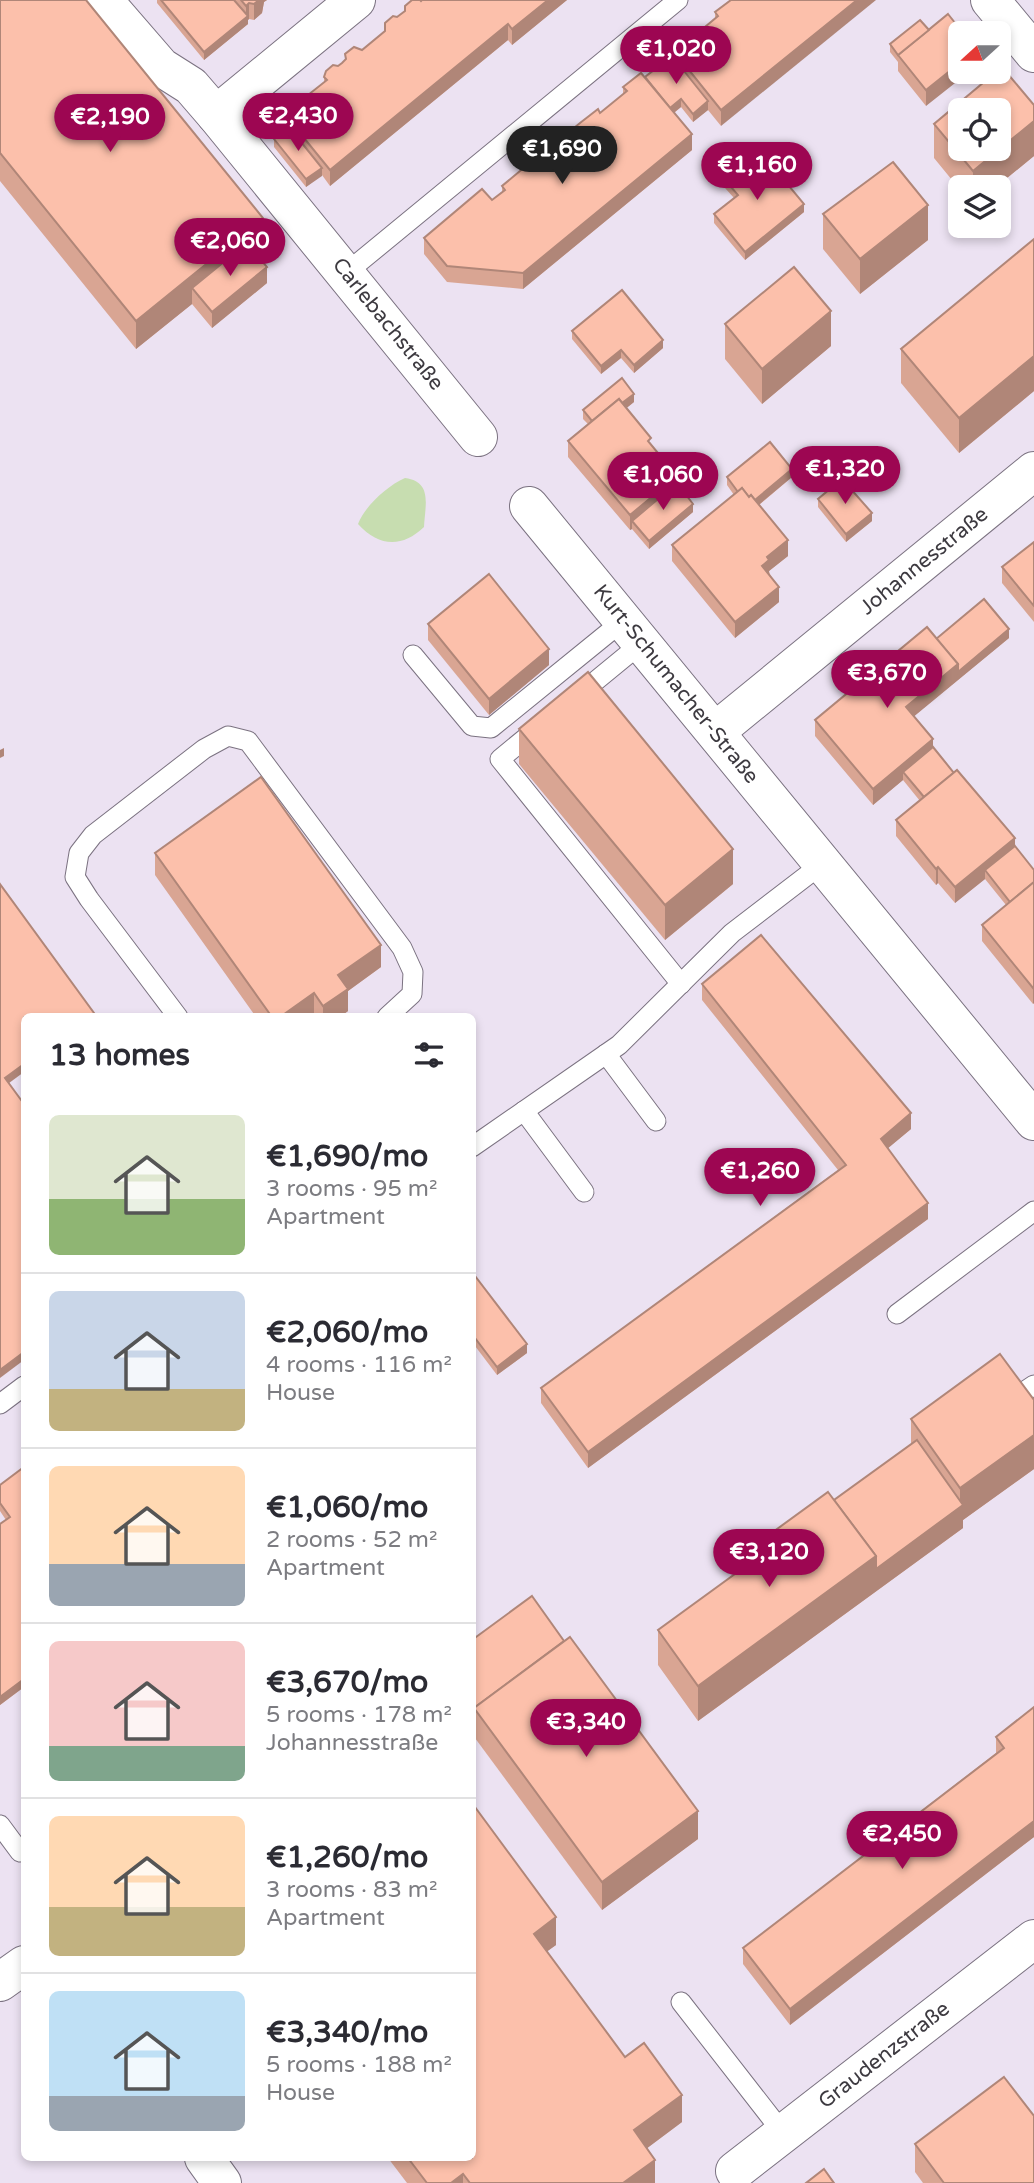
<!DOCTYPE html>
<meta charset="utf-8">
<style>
:root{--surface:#fff;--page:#f2f2f3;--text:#2b2b33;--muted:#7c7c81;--line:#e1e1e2;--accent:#9d0652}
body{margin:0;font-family:"Varela Round",sans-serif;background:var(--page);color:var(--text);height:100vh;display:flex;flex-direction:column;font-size:26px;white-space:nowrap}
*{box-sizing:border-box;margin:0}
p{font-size:23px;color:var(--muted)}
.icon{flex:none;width:38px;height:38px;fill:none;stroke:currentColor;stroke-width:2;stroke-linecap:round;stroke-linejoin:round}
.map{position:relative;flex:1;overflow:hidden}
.details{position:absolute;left:21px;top:1013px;width:455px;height:1148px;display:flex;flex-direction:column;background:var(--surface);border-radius:10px;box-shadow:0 4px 10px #0003}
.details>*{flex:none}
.needle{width:46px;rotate:249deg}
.tools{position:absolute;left:948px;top:21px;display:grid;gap:14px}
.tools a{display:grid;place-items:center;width:63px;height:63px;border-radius:10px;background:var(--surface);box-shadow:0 4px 10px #0003;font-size:35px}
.price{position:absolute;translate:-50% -60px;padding:0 16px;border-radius:24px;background:var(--accent);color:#fff;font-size:23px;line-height:46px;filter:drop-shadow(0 2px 4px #0008)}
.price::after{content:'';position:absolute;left:50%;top:42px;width:21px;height:16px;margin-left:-10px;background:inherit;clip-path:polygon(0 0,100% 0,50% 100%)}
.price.active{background:#222;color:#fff}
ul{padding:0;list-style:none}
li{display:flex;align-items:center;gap:21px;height:175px;padding:0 28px}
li+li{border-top:2px solid var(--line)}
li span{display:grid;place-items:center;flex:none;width:196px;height:140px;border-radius:10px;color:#555}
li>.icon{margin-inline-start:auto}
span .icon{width:84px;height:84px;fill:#fffc;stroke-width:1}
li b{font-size:30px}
h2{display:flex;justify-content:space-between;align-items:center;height:84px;padding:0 28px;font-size:30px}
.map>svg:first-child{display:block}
.green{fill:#c7ddb0}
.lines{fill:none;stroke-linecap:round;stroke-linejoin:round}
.lane-casing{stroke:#7b7281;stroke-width:21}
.street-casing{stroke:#7b7281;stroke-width:40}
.lane{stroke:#fff;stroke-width:19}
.street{stroke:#fff;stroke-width:38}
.wall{fill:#d9a593}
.shaded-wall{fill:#b08678}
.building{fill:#fcc0ab;stroke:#b08678;stroke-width:2;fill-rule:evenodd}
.labels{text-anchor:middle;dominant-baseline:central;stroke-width:7;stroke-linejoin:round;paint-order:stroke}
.street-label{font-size:21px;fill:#3d3a40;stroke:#fff}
</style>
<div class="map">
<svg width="1034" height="2183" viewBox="0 0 1034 2183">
<rect width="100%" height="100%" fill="#ece2f2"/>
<path class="green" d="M 405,478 C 433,482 425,505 424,527 C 402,548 379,547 358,524 C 365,506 387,486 405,478 Z"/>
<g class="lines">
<g class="lane-casing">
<g id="lane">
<path d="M 346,273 L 678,0"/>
<path d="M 413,655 L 472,726 L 491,728 L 624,620"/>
<path d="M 576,697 L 643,642"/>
<path d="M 539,727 L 500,759 L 681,984"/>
<path d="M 178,1017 L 89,899 L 75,877 L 79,853 L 93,835 L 204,749 L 228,736 L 248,741 L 402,948 L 413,972 L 412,994 L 387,1017"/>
<path d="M 606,1054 L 656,1121"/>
<path d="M 524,1111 L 584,1192"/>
<path d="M 472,1147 L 619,1045 L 732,933 L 822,864"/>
<path d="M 897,1314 L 1034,1211"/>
<path d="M 1025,1391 L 1034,1385"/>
<path d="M 0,1404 L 24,1386"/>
<path d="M 0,1825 L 20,1852"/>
<path d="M 681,2002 L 783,2133"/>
</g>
</g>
<g class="street-casing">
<g id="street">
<path d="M 103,0 L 161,67 L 191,86 L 216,115 L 478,437"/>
<path d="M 990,0 L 1034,53"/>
<path d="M 216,115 L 356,0"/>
<path d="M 529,506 L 1034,1121"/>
<path d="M 716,731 L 1034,471"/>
<path d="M 0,1982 L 24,1965"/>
<path d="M 204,2158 L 222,2183"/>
<path d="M 735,2171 L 1034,1939"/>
</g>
</g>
<use href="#lane" class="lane"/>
<use href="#street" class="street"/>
</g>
<g class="wall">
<path d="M 0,0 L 263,246 L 255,252 L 267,283 L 212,328 L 192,304 L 136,349 L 0,181 Z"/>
<path d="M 157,0 L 267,0 L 264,2 L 262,13 L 254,20 L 249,19 L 248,20 L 248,24 L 204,60 L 157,3 Z"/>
<path d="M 567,0 L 512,45 L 508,40 L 330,186 L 322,175 L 306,187 L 274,147 L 274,139 L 285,130 L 282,127 L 282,111 L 303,99 L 324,82 L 324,77 L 338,66 L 362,50 L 385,31 L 397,17 L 421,1 Z"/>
<path d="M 731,0 L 721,126 L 708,110 L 693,122 L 681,107 L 674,113 L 692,150 L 523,289 L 447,282 L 424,254 L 424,238 L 492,200 L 502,192 L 502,186 L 539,162 L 563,143 L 563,137 L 600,113 L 623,94 L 623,87 L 645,77 L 672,56 L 672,49 L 693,37 L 715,19 L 715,12 Z"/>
<path d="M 929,30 L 926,106 L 898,71 L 898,62 L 890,52 L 890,44 Z"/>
<path d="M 1034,105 L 1034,156 L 996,187 L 961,187 L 961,191 L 934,158 L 934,124 Z"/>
<path d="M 725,180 L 804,212 L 745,260 L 714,223 L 714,214 L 734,198 L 725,188 Z"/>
<path d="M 823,214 L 928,240 L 860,294 L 823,249 Z"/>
<path d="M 1034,239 L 1034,391 L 959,453 L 901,383 L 901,349 Z"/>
<path d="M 725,324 L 831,346 L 762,404 L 725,359 Z"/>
<path d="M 572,331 L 663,348 L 634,373 L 621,358 L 601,374 L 572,339 Z"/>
<path d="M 634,402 L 626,408 L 677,483 L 693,512 L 649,549 L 632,529 L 630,530 L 568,457 L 568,441 L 588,424 L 583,419 L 583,410 Z"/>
<path d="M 727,477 L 792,477 L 759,505 L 788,556 L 769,571 L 779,602 L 735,638 L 672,561 L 672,545 L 734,495 L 727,485 Z"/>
<path d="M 818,499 L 872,521 L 846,542 L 818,507 Z"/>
<path d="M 1034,542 L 1034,622 L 1002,583 L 1002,567 Z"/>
<path d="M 428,624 L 549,665 L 489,715 L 428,640 Z"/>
<path d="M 1009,638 L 914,716 L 933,747 L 1034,870 L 1034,1003 L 1033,1004 L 982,941 L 982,925 L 1006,905 L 985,879 L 955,903 L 938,883 L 936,885 L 896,836 L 896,820 L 920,801 L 903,780 L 873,805 L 815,736 L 815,720 L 936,639 Z"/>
<path d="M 519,729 L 733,884 L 665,940 L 519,764 Z"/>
<path d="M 155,853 L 381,967 L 348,991 L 348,1011 L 340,1017 L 315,1017 L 314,1015 L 312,1017 L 256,1017 L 155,875 Z"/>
<path d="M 702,984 L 911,1129 L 888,1148 L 928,1219 L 588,1468 L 541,1403 L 541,1388 L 838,1170 L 702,1000 Z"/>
<path d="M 472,1272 L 527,1353 L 497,1375 L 472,1342 Z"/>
<path d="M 1034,1400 L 1034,1469 L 963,1520 L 963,1528 L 698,1721 L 658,1665 L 658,1630 L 755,1560 L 755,1545 L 834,1500 L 911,1444 L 911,1419 Z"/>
<path d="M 24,1467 L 24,1687 L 0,1705 L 6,1520 L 0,1511 L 0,1485 Z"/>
<path d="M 472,1640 L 698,1839 L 602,1910 L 472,1734 Z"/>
<path d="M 1034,1707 L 1034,1837 L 790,2025 L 743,1964 L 743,1948 L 996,1753 L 996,1737 Z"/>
<path d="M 472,1803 L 556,1945 L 547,1951 L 625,2057 L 682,2122 L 647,2148 L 655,2183 L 407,2183 L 388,2158 L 472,2158 Z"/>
<path d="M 915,2144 L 1034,2183 L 923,2183 L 915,2172 Z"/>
</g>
<g class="shaded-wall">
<path d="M 259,0 L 267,0 L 264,2 L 262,13 L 254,20 L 254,4 Z"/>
<path d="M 548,0 L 567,0 L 512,45 L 512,29 Z"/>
<path d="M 857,0 L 876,0 L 721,126 L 721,110 Z"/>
<path d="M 249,3 L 249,19 L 248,20 L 248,24 L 204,60 L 204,52 L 246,18 L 246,6 Z"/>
<path d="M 508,24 L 508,40 L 330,186 L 330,170 Z"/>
<path d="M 961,62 L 961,72 L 969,72 L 926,106 L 926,90 Z"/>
<path d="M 681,99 L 681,107 L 666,119 L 666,111 Z"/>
<path d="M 708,101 L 708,110 L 693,122 L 693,114 Z"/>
<path d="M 1034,121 L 1034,156 L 996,187 L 973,187 L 973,171 Z"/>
<path d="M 692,134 L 692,150 L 523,289 L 523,273 Z"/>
<path d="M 322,168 L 322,176 L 306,187 L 306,179 Z"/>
<path d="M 804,204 L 804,212 L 745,260 L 745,252 Z"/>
<path d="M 928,205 L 928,240 L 860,294 L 860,259 Z"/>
<path d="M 263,218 L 263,246 L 199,298 L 192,288 L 192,304 L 136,349 L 136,321 Z"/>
<path d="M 267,267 L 267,283 L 212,328 L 212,312 Z"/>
<path d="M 831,311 L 831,346 L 762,404 L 762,369 Z"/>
<path d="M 663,340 L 663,348 L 634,373 L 634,365 Z"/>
<path d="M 621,350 L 621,358 L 601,374 L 601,366 Z"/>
<path d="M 1034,356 L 1034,391 L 959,453 L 959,418 Z"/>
<path d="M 634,394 L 634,402 L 596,433 L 596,425 Z"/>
<path d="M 792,469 L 792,477 L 749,513 L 749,505 Z"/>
<path d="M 677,476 L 677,492 L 632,521 L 632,529 L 630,530 L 630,515 Z"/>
<path d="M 693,504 L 693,512 L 649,549 L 649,541 Z"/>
<path d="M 872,513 L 872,521 L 846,542 L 846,534 Z"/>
<path d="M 788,540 L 788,556 L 769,571 L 769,576 L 762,566 L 767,557 Z"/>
<path d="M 779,587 L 779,602 L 735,638 L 735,622 Z"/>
<path d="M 1009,629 L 1009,638 L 906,723 L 906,707 L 958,664 Z"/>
<path d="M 549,649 L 549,665 L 489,715 L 489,699 Z"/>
<path d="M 933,739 L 933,755 L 903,772 L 903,780 L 873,805 L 873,789 Z"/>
<path d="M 4,748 L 4,756 L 0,758 L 0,750 Z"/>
<path d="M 1015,838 L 1015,854 L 985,870 L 985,879 L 955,903 L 955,887 Z"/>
<path d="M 733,849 L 733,884 L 665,940 L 665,905 Z"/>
<path d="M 938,867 L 938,883 L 936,885 L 936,869 Z"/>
<path d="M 381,945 L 381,967 L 348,991 L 348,1011 L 340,1017 L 323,1017 L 323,1006 L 338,975 Z"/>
<path d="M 1034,987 L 1034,1003 L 1033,1004 L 1033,988 Z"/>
<path d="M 314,993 L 314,1015 L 312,1017 L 280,1017 Z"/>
<path d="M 24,1064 L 24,1072 L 5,1086 L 5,1078 Z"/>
<path d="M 911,1113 L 911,1129 L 881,1154 L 881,1139 Z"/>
<path d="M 928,1203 L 928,1219 L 588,1468 L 588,1452 Z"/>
<path d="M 527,1344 L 527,1353 L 497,1375 L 497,1367 Z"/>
<path d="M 24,1352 L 24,1360 L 0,1378 L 0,1370 Z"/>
<path d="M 1034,1435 L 1034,1469 L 963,1520 L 963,1528 L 698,1721 L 698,1686 L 876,1556 L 960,1508 L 960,1488 Z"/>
<path d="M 24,1679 L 24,1687 L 0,1705 L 0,1697 Z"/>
<path d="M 698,1811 L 698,1839 L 602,1910 L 602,1882 Z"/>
<path d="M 1034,1821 L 1034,1837 L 790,2025 L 790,2009 Z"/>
<path d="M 556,1917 L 556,1945 L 534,1961 L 534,1934 Z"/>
<path d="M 682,2095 L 682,2122 L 634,2158 L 634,2130 Z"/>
<path d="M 655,2160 L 655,2183 L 623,2183 Z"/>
<path d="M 463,2174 L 463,2183 L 451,2183 Z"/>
</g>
<g class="building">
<path d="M 0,0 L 86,0 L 263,218 L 136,321 L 0,153 Z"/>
<path d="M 161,0 L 234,0 L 248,16 L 204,52 Z"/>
<path d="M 241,0 L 259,0 L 254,4 L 249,3 L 246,6 Z"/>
<path d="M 412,0 L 420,0 L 421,1 L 422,0 L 548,0 L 512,29 L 508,24 L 330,170 L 282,111 L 294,96 L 303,99 L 327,80 L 324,77 L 326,71 L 333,65 L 338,66 L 342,63 L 346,59 L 345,54 L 354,47 L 362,50 L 385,31 L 385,23 L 393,16 L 397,17 L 405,11 L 405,6 Z"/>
<path d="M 731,0 L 857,0 L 721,110 L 672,49 L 690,34 L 693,37 L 718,16 L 715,12 Z"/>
<path d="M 948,14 L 963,33 L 961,33 L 961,62 L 926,90 L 898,55 Z"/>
<path d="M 920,20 L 929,30 L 898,55 L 890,44 Z"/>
<path d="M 672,56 L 708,101 L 693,114 L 681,99 L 670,108 L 645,77 Z"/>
<path d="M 1002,67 L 1034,105 L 1034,121 L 973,171 L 934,124 L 996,72 L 999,72 L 999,69 ZM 961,110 L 999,110 L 999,149 L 961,149 Z"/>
<path d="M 641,73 L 692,134 L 523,273 L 447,266 L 424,238 L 482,189 L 492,200 L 505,190 L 502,186 L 520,171 L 536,159 L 539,162 L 566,140 L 563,137 L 580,123 L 598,109 L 600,113 L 627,91 L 623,87 Z"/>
<path d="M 289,127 L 322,168 L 306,179 L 274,139 Z"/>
<path d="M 760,151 L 804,204 L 745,252 L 714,214 L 738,195 L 725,180 Z"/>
<path d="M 893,162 L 928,205 L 860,259 L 823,214 Z"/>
<path d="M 1034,239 L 1034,356 L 959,418 L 901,349 Z"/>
<path d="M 247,243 L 267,267 L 212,312 L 192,288 Z"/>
<path d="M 794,267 L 831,311 L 762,369 L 725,324 Z"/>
<path d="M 622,290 L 663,340 L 634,365 L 621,350 L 601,366 L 572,331 Z"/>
<path d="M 622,378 L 634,394 L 622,403 L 619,399 L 592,421 L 583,410 Z"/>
<path d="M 619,399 L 651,438 L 648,441 L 677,476 L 630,515 L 568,441 Z"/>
<path d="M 770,442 L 792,469 L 755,500 L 751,495 L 749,497 L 742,488 L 738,492 L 727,477 Z"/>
<path d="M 842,479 L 872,513 L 846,534 L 818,499 Z"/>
<path d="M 677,483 L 693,504 L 649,541 L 632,521 Z"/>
<path d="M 742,488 L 749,497 L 751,495 L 788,540 L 767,557 L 769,560 L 762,566 L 779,587 L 735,622 L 672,545 Z"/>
<path d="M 1034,542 L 1034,606 L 1002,567 Z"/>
<path d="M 489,574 L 549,649 L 489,699 L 428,624 Z"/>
<path d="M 984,599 L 1009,629 L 958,672 L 958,664 L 936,639 Z"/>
<path d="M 927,627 L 958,664 L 906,707 L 933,739 L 873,789 L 815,720 Z"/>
<path d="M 588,672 L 733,849 L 665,905 L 519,729 Z"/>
<path d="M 933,747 L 954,773 L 924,797 L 903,772 Z"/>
<path d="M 957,770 L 1015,838 L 955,887 L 938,867 L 936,869 L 896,820 Z"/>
<path d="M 261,777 L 381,945 L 338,975 L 348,989 L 323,1006 L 314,993 L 280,1017 L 272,1017 L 155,853 Z"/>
<path d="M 1015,846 L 1034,870 L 1034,882 L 1010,902 L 985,870 Z"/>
<path d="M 1034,882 L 1034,987 L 1033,988 L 982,925 Z"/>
<path d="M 0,884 L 94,1013 L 88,1017 L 24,1017 L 24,1064 L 5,1078 L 24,1104 L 24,1352 L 0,1370 Z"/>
<path d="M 761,935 L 911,1113 L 881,1139 L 928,1203 L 588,1452 L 541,1388 L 846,1165 L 702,984 Z"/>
<path d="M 472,1272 L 527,1344 L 497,1367 L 472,1334 Z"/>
<path d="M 1000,1354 L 1034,1400 L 1034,1435 L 960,1488 L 911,1419 Z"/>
<path d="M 917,1440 L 963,1505 L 876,1569 L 876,1556 L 834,1500 Z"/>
<path d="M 24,1467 L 24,1679 L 0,1697 L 0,1524 L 10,1517 L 0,1503 L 0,1485 Z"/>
<path d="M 828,1492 L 876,1556 L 698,1686 L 658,1630 L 761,1555 L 755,1545 Z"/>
<path d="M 532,1596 L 564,1641 L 474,1708 L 474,1719 L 472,1718 L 472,1640 Z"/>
<path d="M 570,1637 L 698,1811 L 602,1882 L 474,1708 Z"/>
<path d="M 1034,1707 L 1034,1821 L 790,2009 L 743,1948 L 1004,1748 L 996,1737 Z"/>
<path d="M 472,1803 L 556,1917 L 534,1934 L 625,2057 L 644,2043 L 682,2095 L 634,2130 L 655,2160 L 623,2183 L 470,2183 L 463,2174 L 451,2183 L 427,2183 L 408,2158 L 472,2158 Z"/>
<path d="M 1004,2077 L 1034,2116 L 1034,2183 L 944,2183 L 915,2144 Z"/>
<path d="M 824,2169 L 834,2183 L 806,2183 Z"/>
</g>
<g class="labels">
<g class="street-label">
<text transform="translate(388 324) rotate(51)">Carlebachstraße</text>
<text transform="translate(924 561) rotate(-39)">Johannesstraße</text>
<text transform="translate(676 684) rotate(51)">Kurt-Schumacher-Straße</text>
<text transform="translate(884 2055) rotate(-38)">Graudenzstraße</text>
</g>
</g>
</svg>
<div class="tools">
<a><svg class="needle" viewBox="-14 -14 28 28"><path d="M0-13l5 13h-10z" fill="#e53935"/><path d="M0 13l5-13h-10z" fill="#7c7c81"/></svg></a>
<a><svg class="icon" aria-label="locate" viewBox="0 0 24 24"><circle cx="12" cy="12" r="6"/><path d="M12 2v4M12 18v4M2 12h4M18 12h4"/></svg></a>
<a><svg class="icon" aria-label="layers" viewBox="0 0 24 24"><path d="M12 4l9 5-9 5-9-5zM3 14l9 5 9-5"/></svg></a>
</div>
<b class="price" style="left:676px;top:86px">€1,020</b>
<b class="price" style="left:298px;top:153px">€2,430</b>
<b class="price" style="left:110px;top:154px">€2,190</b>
<b class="price active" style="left:562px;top:186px">€1,690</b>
<b class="price" style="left:757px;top:202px">€1,160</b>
<b class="price" style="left:230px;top:278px">€2,060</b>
<b class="price" style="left:845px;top:506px">€1,320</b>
<b class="price" style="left:663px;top:512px">€1,060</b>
<b class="price" style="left:887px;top:710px">€3,670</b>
<b class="price" style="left:760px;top:1208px">€1,260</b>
<b class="price" style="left:769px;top:1589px">€3,120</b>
<b class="price" style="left:586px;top:1759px">€3,340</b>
<b class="price" style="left:902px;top:1871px">€2,450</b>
<section class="details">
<h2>13 homes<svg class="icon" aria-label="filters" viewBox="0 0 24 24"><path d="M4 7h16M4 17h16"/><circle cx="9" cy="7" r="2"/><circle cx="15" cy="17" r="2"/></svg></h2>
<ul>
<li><span style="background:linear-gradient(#dfe7d0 60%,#8fb573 0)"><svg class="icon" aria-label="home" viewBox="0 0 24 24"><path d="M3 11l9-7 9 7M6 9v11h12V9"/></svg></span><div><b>€1,690/mo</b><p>3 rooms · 95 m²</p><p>Apartment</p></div></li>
<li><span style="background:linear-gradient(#c9d6e8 70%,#c2b280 0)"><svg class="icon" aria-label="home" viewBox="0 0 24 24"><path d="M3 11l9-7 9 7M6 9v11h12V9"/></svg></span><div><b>€2,060/mo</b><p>4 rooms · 116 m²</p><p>House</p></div></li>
<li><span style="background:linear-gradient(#ffd9b3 70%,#9aa5b1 0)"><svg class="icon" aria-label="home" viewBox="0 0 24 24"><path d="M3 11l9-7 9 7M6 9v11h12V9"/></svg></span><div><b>€1,060/mo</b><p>2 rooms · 52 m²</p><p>Apartment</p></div></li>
<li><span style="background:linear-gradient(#f6c9c9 75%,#7fa58c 0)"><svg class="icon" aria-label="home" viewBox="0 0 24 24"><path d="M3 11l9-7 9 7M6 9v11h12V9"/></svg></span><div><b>€3,670/mo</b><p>5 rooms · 178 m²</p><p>Johannesstraße</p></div></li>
<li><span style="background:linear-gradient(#ffd9b3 65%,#c2b280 0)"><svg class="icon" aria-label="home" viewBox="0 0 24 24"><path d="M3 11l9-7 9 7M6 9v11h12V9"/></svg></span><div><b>€1,260/mo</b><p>3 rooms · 83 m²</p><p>Apartment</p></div></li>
<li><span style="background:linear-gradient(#bfe0f5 75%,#9aa5b1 0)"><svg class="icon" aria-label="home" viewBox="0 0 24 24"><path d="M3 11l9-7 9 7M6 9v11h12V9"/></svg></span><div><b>€3,340/mo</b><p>5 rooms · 188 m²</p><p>House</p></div></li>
</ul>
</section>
</div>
